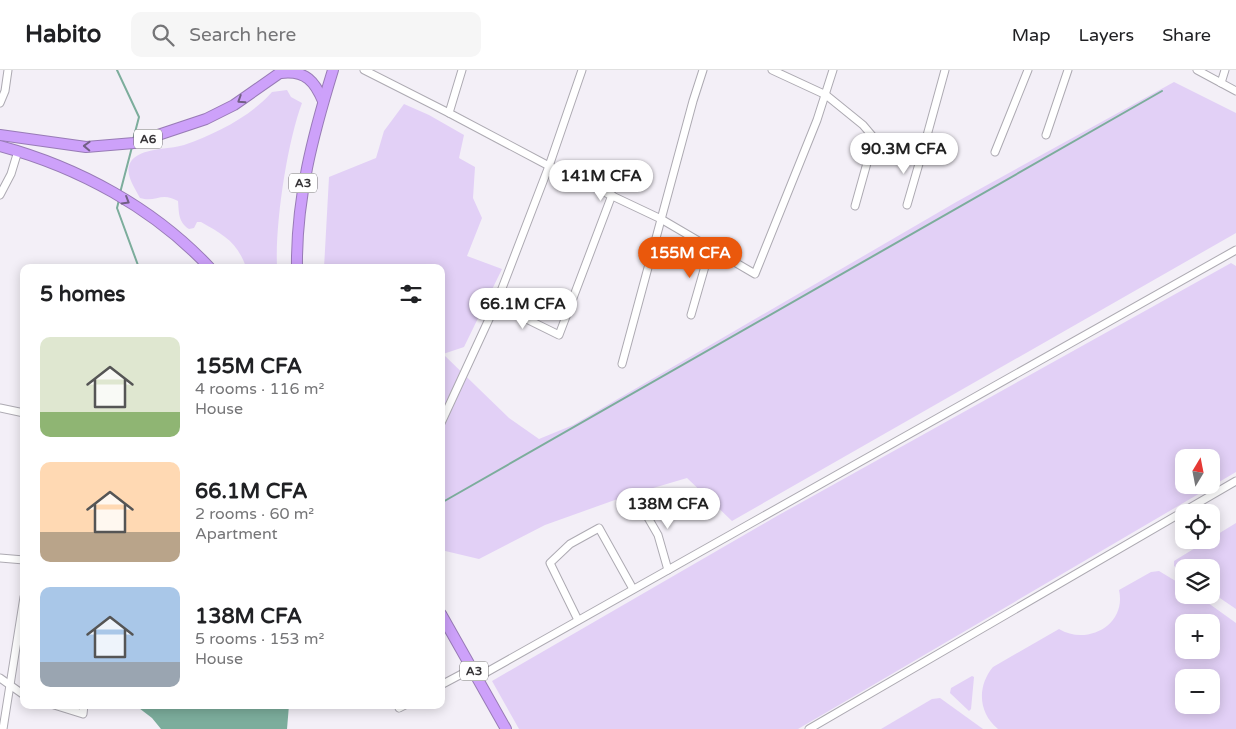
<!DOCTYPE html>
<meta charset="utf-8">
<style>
:root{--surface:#fff;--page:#f6f6f6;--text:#202124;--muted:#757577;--line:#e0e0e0;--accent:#ea580c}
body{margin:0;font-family:"Varela Round",sans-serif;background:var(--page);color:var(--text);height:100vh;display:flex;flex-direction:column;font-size:19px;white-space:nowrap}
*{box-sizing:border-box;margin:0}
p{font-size:16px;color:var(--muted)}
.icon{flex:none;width:28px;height:28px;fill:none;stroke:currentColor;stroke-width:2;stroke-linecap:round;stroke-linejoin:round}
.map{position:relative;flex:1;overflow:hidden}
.side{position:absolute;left:20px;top:194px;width:425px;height:445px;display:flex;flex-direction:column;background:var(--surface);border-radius:10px;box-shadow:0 2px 12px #0003}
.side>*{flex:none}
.needle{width:32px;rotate:10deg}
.fabs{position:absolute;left:1175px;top:379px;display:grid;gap:10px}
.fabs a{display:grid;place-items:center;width:45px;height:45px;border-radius:10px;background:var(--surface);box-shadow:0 2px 12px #0003;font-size:25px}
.price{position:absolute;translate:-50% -42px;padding:0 11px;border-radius:18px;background:#fff;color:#222;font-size:16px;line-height:32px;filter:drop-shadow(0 1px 2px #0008)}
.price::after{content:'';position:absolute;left:50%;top:30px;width:15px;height:11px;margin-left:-8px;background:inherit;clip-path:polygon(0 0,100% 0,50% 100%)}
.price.active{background:var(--accent);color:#fff}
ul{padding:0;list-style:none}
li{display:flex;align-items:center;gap:15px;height:125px;padding:0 20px}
li span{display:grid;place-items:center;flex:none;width:140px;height:100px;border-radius:10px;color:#555}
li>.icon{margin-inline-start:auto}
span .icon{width:60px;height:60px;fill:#fffc;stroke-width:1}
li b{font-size:21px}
h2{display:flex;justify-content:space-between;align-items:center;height:60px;padding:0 20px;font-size:21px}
header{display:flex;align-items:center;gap:30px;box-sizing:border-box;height:70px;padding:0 25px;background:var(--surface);border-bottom:1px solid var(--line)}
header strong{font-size:24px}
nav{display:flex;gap:28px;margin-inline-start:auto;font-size:18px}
.search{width:350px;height:45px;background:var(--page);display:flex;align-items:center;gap:12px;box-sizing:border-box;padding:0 18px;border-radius:10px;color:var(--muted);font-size:19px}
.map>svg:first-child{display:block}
.green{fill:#e2d0f6;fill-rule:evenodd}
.water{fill:#7cad9c}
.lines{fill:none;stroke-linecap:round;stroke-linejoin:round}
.stream{stroke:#7cad9c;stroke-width:2}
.minor-casing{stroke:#adaab2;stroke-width:9}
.highway-casing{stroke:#987bb6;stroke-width:12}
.minor{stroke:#fff;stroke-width:7}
.highway{stroke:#cda1fa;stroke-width:10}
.oneway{stroke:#726085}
.labels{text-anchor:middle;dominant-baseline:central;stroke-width:5;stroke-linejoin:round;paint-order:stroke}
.shield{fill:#fff;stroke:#727173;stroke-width:1}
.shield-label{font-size:12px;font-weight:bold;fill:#363437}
</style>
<header>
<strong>Habito</strong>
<div class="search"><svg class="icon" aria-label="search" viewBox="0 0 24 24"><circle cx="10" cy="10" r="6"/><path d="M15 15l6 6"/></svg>Search here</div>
<nav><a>Map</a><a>Layers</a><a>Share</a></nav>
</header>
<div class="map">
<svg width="1236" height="659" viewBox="0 0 1236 659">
<rect width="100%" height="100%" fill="#f3eff7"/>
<g class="green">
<path d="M 1174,12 L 1236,43 L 1236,163 L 732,451 L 687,408 L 626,426 L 545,455 L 479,489 L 441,480 L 441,198 L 324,198 L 329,107 L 376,88 L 384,61 L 404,34 L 429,45 L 464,65 L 459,88 L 475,97 L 473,128 L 482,148 L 467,186 L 502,199 L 464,277 L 443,284 L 509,348 L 539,369 L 573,355 L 958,131 Z"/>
<path d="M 287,20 L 291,27 L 302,33 C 287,73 275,154 277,197 L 246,197 C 237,172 224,165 201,152 L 197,152 L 194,158 L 189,159 C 178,152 179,142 178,131 C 161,121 156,133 140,128 C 136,120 126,106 129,96 C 134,77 169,80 184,75 C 215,64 250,47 272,22 Z"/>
<path d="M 1231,193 L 1236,196 L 1236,402 L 798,659 L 519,659 L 492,611 L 777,446 ZM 1184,388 L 1211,388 L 1211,415 L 1184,415 Z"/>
<path d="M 1236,453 L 1236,539 L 1211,522 L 1211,498 L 1184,498 L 1184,503 L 1174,496 L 1174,491 Z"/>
<path d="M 1159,501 L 1184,516 L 1184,525 L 1197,525 L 1236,553 L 1236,659 L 998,659 C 978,643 977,616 993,597 L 1059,559 C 1087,576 1127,555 1119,520 L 1151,502 ZM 1211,552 L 1211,580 L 1184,580 L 1184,552 ZM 1184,608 L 1211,608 L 1211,635 L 1184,635 Z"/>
<path d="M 972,606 L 974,607 L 971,639 L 969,641 L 950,623 L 951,618 Z"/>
<path d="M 940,628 L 983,659 L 881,659 L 932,629 Z"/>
</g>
<path class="water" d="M 135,635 L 289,635 L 287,659 L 161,659 L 152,648 Z"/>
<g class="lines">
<g class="stream">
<path d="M 117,0 L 139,47 L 133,70"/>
<path d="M 120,123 L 132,77"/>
<path d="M 119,130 L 117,138 L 139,198"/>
<path d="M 441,433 L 1162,21"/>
</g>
<g class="minor-casing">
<g id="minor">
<path d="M 364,0 L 449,43"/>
<path d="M 462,0 L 449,43 L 549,96 L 661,149 L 755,204 L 817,50 L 833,0"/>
<path d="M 772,0 L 826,25 L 863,55 L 874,68 L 923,80 L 945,0"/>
<path d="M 1197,0 L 1236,21"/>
<path d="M 1221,13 L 1225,0"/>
<path d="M 0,33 L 5,21 L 8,0"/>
<path d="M 1046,65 L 1068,0"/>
<path d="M 995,82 L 1028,0"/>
<path d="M 0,125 L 11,104 L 18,81"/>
<path d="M 907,135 L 923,80"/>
<path d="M 855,136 L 874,68"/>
<path d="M 496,234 L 559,265 L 612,125"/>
<path d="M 691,245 L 710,179"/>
<path d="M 622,294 L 693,31 L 703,0"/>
<path d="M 0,338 L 24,343"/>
<path d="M 441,353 L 496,234 L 549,96 L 582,0"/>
<path d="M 639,432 L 658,465 L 668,500"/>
<path d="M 0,488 L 24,490"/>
<path d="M 578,550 L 550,493 L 570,474 L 599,458 L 633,519"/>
<path d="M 478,607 L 1236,180"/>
<path d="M 0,608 L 24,625"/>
<path d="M 441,615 L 473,598"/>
<path d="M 54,635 L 83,644 L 84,635"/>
<path d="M 399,638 L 405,635"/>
<path d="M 3,659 L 24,527"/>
<path d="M 809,659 L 1236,411"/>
</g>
</g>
<g class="highway-casing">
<g id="highway">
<path d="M 281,3 C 306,0 315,12 323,31"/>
<path d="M 0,65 L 86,77 L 134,73 L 206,49 L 234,35 L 284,0"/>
<path d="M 0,76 C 78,97 154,138 210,198"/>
<path d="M 297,198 C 296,129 313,65 333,0"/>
<path d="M 441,544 L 506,659"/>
</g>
</g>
<use href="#minor" class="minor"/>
<use href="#highway" class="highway"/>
</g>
<defs><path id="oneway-chevron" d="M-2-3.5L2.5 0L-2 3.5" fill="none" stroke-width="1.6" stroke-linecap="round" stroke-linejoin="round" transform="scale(1.25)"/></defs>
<g class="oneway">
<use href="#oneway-chevron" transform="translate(241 30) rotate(147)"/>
<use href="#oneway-chevron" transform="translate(87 76) rotate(-178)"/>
<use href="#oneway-chevron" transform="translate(126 131) rotate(31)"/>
</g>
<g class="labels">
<g class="shield">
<rect x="134" y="59.5" width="28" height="19" rx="4"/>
<rect x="289" y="103.5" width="28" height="19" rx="4"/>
<rect x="460" y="591.5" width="28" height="19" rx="4"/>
</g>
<g class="shield-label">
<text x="148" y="69">A6</text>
<text x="303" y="113">A3</text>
<text x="474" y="601">A3</text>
</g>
</g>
</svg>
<div class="fabs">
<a><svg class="needle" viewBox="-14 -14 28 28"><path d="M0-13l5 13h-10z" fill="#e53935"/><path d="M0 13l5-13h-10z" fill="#757577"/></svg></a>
<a><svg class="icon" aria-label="locate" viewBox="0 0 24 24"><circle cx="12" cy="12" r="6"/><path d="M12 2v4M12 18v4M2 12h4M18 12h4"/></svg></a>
<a><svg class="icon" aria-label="layers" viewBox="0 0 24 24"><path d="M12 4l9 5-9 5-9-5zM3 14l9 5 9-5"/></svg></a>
<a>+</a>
<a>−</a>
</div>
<b class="price" style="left:904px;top:105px">90.3M CFA</b>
<b class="price" style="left:601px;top:132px">141M CFA</b>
<b class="price active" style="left:690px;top:209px">155M CFA</b>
<b class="price" style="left:523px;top:260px">66.1M CFA</b>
<b class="price" style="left:668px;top:460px">138M CFA</b>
<section class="side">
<h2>5 homes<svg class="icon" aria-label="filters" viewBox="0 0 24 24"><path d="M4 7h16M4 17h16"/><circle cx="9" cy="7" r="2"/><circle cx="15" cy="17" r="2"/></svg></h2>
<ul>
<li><span style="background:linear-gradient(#dfe7d0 75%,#8fb573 0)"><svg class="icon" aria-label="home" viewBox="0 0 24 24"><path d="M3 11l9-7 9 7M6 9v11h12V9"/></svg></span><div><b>155M CFA</b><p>4 rooms · 116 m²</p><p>House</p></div></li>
<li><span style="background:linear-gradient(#ffd9b3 70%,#b9a48a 0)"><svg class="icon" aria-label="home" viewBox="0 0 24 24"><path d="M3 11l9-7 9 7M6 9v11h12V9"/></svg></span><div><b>66.1M CFA</b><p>2 rooms · 60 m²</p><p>Apartment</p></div></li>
<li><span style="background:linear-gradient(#a9c7e8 75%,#9aa5b1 0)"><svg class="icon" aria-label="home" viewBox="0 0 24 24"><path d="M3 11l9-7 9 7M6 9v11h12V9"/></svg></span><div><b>138M CFA</b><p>5 rooms · 153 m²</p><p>House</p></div></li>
</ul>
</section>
</div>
